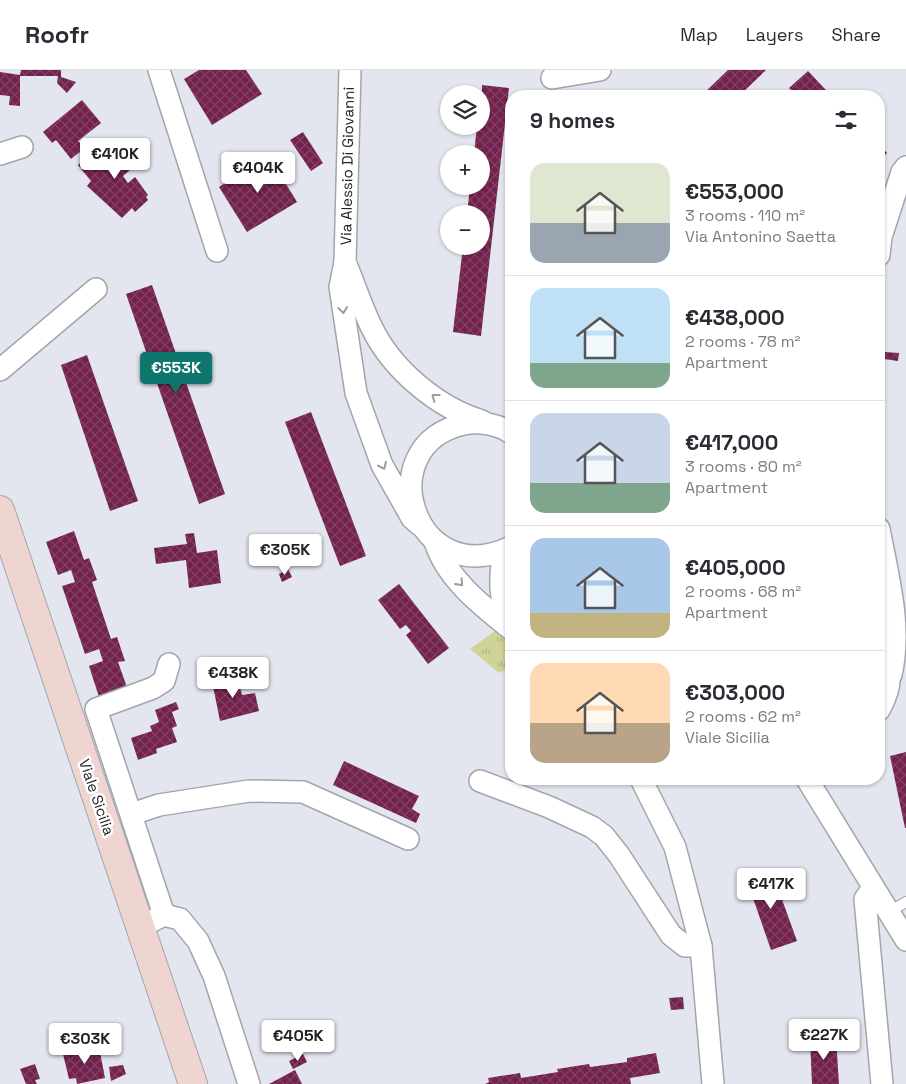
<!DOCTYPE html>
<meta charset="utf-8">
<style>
:root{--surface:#fff;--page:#f2f2f3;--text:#2b2b33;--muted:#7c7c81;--line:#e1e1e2;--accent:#0f766e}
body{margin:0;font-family:"Space Grotesk",sans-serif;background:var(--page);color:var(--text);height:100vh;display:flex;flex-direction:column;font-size:19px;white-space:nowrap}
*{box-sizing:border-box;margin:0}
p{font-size:16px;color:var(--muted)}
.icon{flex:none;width:28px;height:28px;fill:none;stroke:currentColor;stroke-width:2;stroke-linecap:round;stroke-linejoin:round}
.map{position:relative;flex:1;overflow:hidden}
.details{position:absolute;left:505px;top:20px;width:380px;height:695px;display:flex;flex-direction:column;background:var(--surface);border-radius:20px;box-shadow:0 1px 4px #0004}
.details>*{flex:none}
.tools{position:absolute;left:440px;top:15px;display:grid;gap:10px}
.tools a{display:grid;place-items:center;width:50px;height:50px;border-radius:50%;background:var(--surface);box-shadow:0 1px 4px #0004;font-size:25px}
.price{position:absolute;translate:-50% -42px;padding:0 11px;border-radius:5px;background:#fff;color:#222;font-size:16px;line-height:32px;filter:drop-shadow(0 1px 2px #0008)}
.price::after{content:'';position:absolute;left:50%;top:30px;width:15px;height:11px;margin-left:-8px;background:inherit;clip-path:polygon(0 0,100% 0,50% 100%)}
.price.active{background:var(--accent);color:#fff}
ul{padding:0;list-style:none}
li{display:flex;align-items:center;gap:15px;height:125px;padding:0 25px}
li+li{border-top:1px solid var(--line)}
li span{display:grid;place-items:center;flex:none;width:140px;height:100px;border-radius:15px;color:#555}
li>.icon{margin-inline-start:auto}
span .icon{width:60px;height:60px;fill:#fffc;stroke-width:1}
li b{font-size:21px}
h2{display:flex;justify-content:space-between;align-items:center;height:60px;padding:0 25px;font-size:21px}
header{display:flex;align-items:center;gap:30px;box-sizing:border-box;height:70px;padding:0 25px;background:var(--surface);border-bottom:1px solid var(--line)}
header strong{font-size:24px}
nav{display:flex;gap:28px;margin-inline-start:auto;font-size:18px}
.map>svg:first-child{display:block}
.park{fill:url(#park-tufts)}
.building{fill:url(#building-cross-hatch)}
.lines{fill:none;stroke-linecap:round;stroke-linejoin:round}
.lane-casing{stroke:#a3a5ad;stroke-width:12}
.street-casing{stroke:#a3a5ad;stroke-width:24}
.secondary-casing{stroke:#a3a5ad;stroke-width:30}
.lane{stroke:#fff;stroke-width:10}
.street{stroke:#fff;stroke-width:21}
.secondary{stroke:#efd5cf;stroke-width:28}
.oneway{stroke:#9c9c9d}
.labels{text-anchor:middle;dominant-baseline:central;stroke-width:5;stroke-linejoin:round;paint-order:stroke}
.street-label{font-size:15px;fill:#222326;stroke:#fff}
</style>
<header>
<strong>Roofr</strong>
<nav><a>Map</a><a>Layers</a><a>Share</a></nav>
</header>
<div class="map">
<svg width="906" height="1014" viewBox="0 0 906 1014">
<defs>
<pattern id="park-tufts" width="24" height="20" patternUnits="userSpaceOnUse" patternTransform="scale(1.25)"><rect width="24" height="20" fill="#cfd397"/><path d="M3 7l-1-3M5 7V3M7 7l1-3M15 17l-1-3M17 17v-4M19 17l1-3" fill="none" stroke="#b1b582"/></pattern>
<pattern id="building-cross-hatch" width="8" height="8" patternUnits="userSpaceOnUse" patternTransform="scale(1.25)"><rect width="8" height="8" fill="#73214d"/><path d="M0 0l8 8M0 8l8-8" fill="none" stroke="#824064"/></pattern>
</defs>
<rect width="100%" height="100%" fill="#e4e6ef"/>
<path class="park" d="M 495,561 L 511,575 L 511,597 L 499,603 L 470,579 Z"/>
<g class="building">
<path d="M 21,0 L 61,0 L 61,7 L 76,12 L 67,23 L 57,13 L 58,6 L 20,6 L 20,36 L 9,35 L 10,26 L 0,25 L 0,2 L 20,5 Z"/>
<path d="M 199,0 L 246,0 L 262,24 L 212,55 L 184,9 Z"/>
<path d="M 728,0 L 766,0 L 739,26 L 701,26 Z"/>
<path d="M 808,1 L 824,18 L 832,26 L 797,26 L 789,18 Z"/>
<path d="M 482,15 L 509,18 L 481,266 L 453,262 L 463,176 L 481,176 L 481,144 L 467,144 L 470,116 L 481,116 L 481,84 L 474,84 L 477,56 L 481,56 Z"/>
<path d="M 82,30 L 101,53 L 78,71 L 85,78 L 71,89 L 56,70 L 52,73 L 43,62 Z"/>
<path d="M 303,62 L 323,93 L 311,101 L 290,70 Z"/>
<path d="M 121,70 L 131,83 L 128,85 L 136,95 L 123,106 L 128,113 L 135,107 L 148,125 L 146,127 L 148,130 L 135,142 L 132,138 L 122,148 L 87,116 L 91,111 L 78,95 L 90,85 L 95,92 Z"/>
<path d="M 879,74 L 887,83 L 879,90 Z"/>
<path d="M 269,86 L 297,132 L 247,162 L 219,117 L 239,104 L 241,106 L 248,101 L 247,99 Z"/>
<path d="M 152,215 L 225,424 L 199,434 L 126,224 Z"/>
<path d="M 885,282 L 899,283 L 898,291 L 884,289 Z"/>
<path d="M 87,285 L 138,431 L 110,441 L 61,295 Z"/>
<path d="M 311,342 L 366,486 L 340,496 L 285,352 Z"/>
<path d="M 74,461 L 84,490 L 89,488 L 97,510 L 92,512 L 111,569 L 117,567 L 125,591 L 118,592 L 128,620 L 100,630 L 89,596 L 103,591 L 99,579 L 85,584 L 62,516 L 75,512 L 71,500 L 58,505 L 46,472 Z"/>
<path d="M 194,463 L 197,483 L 217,480 L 221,513 L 189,518 L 186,490 L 156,494 L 154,478 L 187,474 L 185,464 Z"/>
<path d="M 288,499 L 292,507 L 282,512 L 279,504 Z"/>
<path d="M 399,514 L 449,578 L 428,594 L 406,565 L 411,561 L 406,555 L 400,559 L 378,530 Z"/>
<path d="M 237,604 L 242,625 L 255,623 L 259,641 L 220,651 L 213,616 L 223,614 L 221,605 Z"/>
<path d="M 176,632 L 179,639 L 172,642 L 177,656 L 172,658 L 177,672 L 156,679 L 157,683 L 138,690 L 131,668 L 152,661 L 150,656 L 159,652 L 155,640 Z"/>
<path d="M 906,682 L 906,758 L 905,758 L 890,686 Z"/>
<path d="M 344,691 L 419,726 L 412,739 L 420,744 L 416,753 L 333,715 Z"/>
<path d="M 771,799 L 797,871 L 771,880 L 746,808 Z"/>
<path d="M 683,927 L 684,939 L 671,940 L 669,928 Z"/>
<path d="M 836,968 L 839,1014 L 812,1014 L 810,969 Z"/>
<path d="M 103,976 L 104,981 L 100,982 L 105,1008 L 77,1014 L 76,1008 L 69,1009 L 63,984 Z"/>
<path d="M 656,983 L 660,1003 L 630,1008 L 631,1014 L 485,1014 L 489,1012 L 488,1008 L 520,1003 L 521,1008 L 558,1002 L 557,999 L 589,994 L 590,997 L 627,992 L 627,988 Z"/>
<path d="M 303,984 L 307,992 L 293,999 L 289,991 Z"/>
<path d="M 35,994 L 40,1009 L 35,1010 L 37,1014 L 26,1014 L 20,999 Z"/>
<path d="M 123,995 L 126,1004 L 111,1011 L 109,997 Z"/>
<path d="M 295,1000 L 302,1014 L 269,1014 Z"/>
</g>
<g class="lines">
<g class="lane-casing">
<path id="lane" d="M 889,842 L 906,832"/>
</g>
<g class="street-casing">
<g id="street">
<path d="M 159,0 L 217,181"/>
<path d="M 350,0 L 345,192 L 340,217 L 356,323 L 382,395 L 412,448 L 420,455"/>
<path d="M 552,8 L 600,0"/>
<path d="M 0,84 L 22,77"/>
<path d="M 879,185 L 881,167 L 902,102 L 906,97"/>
<path d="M 345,192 C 354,213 361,235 371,256 C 391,299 438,338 482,351"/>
<path d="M 0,300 L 96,219"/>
<path d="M 511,363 C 498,354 479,351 464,354 C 368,375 414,523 511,477"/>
<path d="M 879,459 C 888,507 902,556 891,605"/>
<path d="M 435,472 C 447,509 482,536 511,559"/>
<path d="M 504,480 C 499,508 499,531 511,557"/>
<path d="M 879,577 C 892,602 893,615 879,640"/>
<path d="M 641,709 L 675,777 L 701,876 L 713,1014"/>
<path d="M 807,709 L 906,870"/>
<path d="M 480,711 L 549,737 L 592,757 L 604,766 L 619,785 L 671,865 L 685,876 L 701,876"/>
<path d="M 132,744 L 159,735 L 249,721 L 303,722 L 408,769"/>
<path d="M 873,818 L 865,829 L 882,1014"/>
<path d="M 164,845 L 96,639 L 153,618 L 164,611 L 169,594"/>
<path d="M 152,851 L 164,845 L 180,849 L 198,871 L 214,906 L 249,1014"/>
</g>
</g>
<g class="secondary-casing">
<path id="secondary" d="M 0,440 L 193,1014"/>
</g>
<use href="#lane" class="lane"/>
<use href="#street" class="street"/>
<use href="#secondary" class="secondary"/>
</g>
<defs><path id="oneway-chevron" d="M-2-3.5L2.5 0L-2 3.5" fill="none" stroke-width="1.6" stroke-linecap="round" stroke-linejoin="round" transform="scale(1.25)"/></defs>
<g class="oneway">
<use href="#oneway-chevron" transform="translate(343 240) rotate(83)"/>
<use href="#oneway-chevron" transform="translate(435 327) rotate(-143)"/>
<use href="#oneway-chevron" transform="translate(383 396) rotate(65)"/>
<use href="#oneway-chevron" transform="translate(460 513) rotate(48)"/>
</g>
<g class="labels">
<g class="street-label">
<text transform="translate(347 96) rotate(-89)">Via Alessio Di Giovanni</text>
<text transform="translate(97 727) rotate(71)">Viale Sicilia</text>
</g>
</g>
</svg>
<div class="tools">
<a><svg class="icon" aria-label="layers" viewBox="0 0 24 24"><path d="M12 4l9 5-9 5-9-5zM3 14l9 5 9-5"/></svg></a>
<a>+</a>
<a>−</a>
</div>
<b class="price" style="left:115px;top:110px">€410K</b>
<b class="price" style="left:258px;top:124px">€404K</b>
<b class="price active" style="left:176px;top:324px">€553K</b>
<b class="price" style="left:285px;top:506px">€305K</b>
<b class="price" style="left:233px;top:629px">€438K</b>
<b class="price" style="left:771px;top:840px">€417K</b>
<b class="price" style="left:824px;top:991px">€227K</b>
<b class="price" style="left:298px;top:992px">€405K</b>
<b class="price" style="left:85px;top:995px">€303K</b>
<section class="details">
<h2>9 homes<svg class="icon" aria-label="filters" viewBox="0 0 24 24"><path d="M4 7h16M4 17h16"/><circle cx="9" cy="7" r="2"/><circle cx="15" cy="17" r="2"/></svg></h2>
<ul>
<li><span style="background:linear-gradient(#dfe7d0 60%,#9aa5b1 0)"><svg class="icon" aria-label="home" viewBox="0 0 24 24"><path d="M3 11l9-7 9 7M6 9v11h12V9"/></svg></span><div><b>€553,000</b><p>3 rooms · 110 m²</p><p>Via Antonino Saetta</p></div></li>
<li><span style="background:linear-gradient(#bfe0f5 75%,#7fa58c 0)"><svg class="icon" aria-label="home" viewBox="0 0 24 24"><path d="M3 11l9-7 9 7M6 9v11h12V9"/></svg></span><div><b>€438,000</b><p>2 rooms · 78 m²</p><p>Apartment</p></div></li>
<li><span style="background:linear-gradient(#c9d6e8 70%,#7fa58c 0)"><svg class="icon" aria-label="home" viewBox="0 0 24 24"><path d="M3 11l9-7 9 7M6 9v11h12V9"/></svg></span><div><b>€417,000</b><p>3 rooms · 80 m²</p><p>Apartment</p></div></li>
<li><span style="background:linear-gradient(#a9c7e8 75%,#c2b280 0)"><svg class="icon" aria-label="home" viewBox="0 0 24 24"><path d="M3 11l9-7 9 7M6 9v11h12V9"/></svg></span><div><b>€405,000</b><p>2 rooms · 68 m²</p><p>Apartment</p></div></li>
<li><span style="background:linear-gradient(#ffd9b3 60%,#b9a48a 0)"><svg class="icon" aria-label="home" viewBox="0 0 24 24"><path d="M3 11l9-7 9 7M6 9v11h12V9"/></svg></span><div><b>€303,000</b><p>2 rooms · 62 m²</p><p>Viale Sicilia</p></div></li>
</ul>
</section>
</div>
